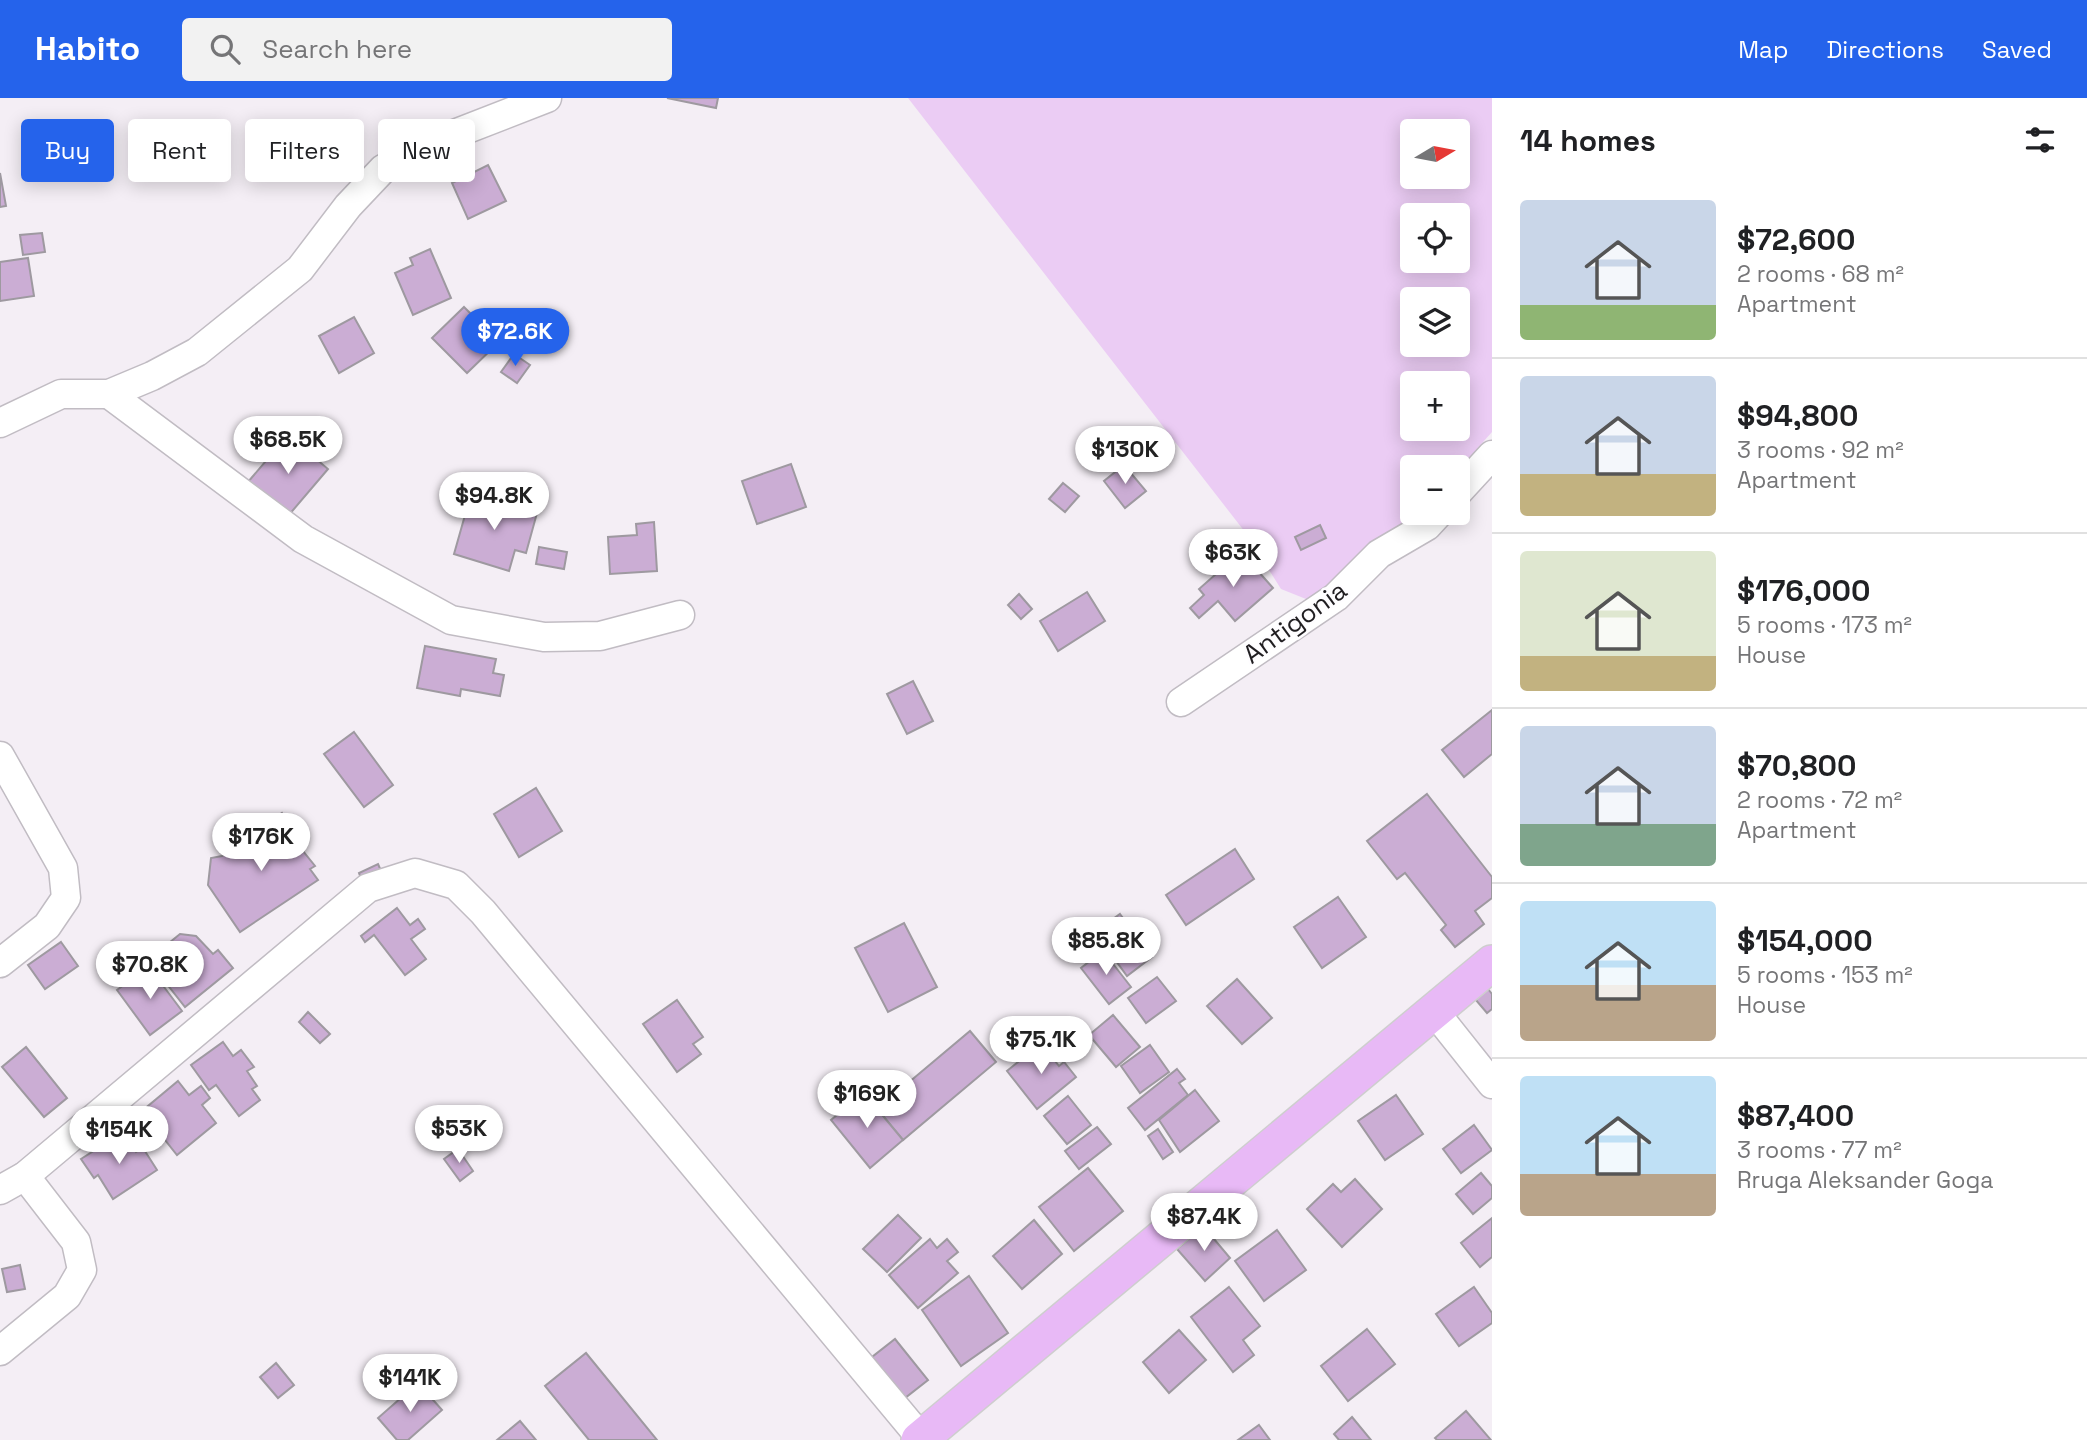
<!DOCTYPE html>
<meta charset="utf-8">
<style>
:root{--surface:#fff;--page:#f2f2f2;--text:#202124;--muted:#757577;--line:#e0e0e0;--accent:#2563eb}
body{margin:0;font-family:"Space Grotesk",sans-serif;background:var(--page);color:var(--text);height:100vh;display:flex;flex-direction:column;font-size:26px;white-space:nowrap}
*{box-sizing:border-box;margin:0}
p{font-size:23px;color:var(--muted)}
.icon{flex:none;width:38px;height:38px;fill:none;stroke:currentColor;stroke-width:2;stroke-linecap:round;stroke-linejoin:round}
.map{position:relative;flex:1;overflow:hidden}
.panel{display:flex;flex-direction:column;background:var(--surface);width:595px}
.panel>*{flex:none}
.guide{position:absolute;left:21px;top:21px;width:665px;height:63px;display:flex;gap:14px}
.needle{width:46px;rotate:80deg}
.controls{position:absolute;left:1400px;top:21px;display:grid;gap:14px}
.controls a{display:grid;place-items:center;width:70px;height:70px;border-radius:7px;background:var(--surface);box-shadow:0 4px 18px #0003;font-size:35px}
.price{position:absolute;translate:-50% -60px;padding:0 16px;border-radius:24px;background:#fff;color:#222;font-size:23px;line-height:46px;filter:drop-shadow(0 2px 4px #0008)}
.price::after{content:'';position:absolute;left:50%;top:42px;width:21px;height:16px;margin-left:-10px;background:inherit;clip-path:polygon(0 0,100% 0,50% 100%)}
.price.active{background:var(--accent);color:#fff}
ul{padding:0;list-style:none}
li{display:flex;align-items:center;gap:21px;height:175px;padding:0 28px}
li+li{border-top:2px solid var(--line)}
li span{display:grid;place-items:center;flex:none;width:196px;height:140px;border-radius:7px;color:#555}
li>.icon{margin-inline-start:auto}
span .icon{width:84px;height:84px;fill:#fffc;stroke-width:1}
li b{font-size:30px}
h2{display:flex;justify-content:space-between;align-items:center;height:84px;padding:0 28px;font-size:30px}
.pill{padding:0 24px;border-radius:7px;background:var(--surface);box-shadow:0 4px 18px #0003;font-size:24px;line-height:63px}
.pill.active{background:var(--accent);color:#fff}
header{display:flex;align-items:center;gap:42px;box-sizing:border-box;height:98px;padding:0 35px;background:var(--accent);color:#fff}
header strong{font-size:33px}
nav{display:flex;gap:38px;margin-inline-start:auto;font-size:24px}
.search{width:490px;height:63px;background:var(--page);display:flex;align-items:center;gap:18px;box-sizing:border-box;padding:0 24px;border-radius:7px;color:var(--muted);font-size:26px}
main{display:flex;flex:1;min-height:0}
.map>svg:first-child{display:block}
.green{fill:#ebccf4;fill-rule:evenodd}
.building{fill:#cbadd4;stroke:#9e99a0;stroke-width:2}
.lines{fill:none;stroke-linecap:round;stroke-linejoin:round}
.minor-casing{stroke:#c1bcc3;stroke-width:31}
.major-casing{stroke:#cecece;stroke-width:38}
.minor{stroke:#fff;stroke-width:28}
.major{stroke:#e8b9f6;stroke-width:35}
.labels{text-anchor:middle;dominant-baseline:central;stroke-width:5;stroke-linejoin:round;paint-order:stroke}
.street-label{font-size:26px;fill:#201e21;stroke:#fefdff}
</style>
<header>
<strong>Habito</strong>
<div class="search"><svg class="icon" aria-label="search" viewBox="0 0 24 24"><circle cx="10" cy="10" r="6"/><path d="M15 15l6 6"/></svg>Search here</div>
<nav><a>Map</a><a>Directions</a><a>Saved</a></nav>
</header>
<main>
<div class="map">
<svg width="1492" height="1342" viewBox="0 0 1492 1342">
<rect width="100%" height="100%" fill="#f4eef5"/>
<path class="green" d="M 908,0 L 1492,0 L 1492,334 L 1458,372 L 1458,369 L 1412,369 L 1414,415 C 1385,448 1347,477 1311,503 L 1281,491 L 1245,434 ZM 1412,33 L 1458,33 L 1458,79 L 1412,79 ZM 1412,117 L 1458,117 L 1458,163 L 1412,163 ZM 1412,201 L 1458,201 L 1458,247 L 1412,247 ZM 1412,285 L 1458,285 L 1458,331 L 1412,331 Z"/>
<g class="building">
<path d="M 667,0 L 718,0 L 716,10 Z"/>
<path d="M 488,67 L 506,103 L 468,121 L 452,85 Z"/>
<path d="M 0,75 L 6,108 L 0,109 Z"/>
<path d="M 42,135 L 45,154 L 23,157 L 20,137 Z"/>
<path d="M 430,151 L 451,200 L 413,217 L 395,175 L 413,167 L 410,160 Z"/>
<path d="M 28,160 L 34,198 L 0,203 L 0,164 Z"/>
<path d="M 464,209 L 499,244 L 467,275 L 432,240 Z"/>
<path d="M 354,219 L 374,255 L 339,275 L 319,238 Z"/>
<path d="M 514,256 L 530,267 L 517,285 L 501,274 Z"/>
<path d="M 288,337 L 328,371 L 288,418 L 248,384 Z"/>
<path d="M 791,366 L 806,409 L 757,426 L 742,383 Z"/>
<path d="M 1124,367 L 1146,393 L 1125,410 L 1104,383 Z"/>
<path d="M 1063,385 L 1079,398 L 1065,414 L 1049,401 Z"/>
<path d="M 471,396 L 537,415 L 526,455 L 515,452 L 509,473 L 454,456 Z"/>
<path d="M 654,424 L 657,473 L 610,476 L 608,439 L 637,437 L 636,426 Z"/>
<path d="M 1320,427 L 1326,440 L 1301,452 L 1295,439 Z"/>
<path d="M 539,449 L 567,454 L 564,471 L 536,466 Z"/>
<path d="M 1241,454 L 1273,490 L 1235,523 L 1218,503 L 1199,520 L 1190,510 L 1204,497 L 1199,491 Z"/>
<path d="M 1087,494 L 1105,523 L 1058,553 L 1040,523 Z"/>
<path d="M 1019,496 L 1032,511 L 1021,521 L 1008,507 Z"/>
<path d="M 425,548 L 496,561 L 493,575 L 504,577 L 500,598 L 461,591 L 460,598 L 417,590 Z"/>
<path d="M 913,583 L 933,623 L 907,636 L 887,596 Z"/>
<path d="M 1492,612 L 1492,656 L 1464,679 L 1442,652 Z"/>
<path d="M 354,634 L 393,687 L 364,709 L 324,656 Z"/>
<path d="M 536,690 L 562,733 L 519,759 L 494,716 Z"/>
<path d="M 1427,696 L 1492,779 L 1492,800 L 1475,813 L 1484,826 L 1455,849 L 1441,832 L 1446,827 L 1405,775 L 1397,781 L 1367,743 Z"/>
<path d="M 282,715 L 299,738 L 295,743 L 315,768 L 310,771 L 318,782 L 240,834 L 208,787 L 211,760 L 222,758 Z"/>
<path d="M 1235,751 L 1254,781 L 1186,827 L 1166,797 Z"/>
<path d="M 378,766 L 385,782 L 365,791 L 359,775 Z"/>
<path d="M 1338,799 L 1366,839 L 1322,870 L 1294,829 Z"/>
<path d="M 397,810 L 410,827 L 418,821 L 425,831 L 411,841 L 426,861 L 405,877 L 374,837 L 365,844 L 361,838 Z"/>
<path d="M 1120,816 L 1152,859 L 1127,878 L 1095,834 Z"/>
<path d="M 904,825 L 937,889 L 888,914 L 855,850 Z"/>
<path d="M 180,836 L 196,838 L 213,856 L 218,852 L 233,870 L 185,909 L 148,862 Z"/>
<path d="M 61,844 L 78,868 L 45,891 L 28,867 Z"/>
<path d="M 1103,853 L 1131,889 L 1109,906 L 1081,870 Z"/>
<path d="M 149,869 L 182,913 L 150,937 L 117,892 Z"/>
<path d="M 1157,879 L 1176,903 L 1146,925 L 1128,900 Z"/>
<path d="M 1237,881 L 1272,920 L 1242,946 L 1207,908 Z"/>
<path d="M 1488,891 L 1492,896 L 1492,911 L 1487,915 L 1475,901 Z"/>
<path d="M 677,902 L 703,939 L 693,946 L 701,956 L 677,974 L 643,926 Z"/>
<path d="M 308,914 L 330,936 L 320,945 L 299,924 Z"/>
<path d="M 1113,917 L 1140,949 L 1116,969 L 1089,937 Z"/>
<path d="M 970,933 L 996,964 L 903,1042 L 877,1011 Z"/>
<path d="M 223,944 L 233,958 L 241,952 L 254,969 L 247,973 L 257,988 L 252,991 L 260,1002 L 239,1018 L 216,987 L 209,992 L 191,967 Z"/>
<path d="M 1041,945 L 1059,968 L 1064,964 L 1076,979 L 1037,1011 L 1007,973 Z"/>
<path d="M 1150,947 L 1169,974 L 1140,995 L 1121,968 Z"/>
<path d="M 26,949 L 67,1000 L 44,1019 L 2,969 Z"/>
<path d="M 1177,971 L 1185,981 L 1179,985 L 1188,997 L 1145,1032 L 1128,1010 Z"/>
<path d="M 178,983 L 189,997 L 201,988 L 210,1000 L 202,1007 L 216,1025 L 177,1057 L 142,1013 Z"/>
<path d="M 1195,992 L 1219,1023 L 1180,1054 L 1159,1022 Z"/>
<path d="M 864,995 L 903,1042 L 870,1070 L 831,1022 Z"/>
<path d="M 1396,997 L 1423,1036 L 1385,1062 L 1358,1023 Z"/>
<path d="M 1068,998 L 1091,1027 L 1067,1046 L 1044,1018 Z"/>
<path d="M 1474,1027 L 1492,1052 L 1461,1075 L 1443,1051 Z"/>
<path d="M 1097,1029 L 1111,1046 L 1079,1071 L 1065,1053 Z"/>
<path d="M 1158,1031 L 1173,1054 L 1163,1061 L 1148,1038 Z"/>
<path d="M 126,1039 L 136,1054 L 143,1050 L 157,1072 L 113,1101 L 98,1077 L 94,1080 L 81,1061 L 114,1040 L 117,1045 Z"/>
<path d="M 458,1051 L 473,1073 L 460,1083 L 444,1061 Z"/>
<path d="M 1088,1070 L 1123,1113 L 1074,1153 L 1039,1109 Z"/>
<path d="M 1481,1075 L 1492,1088 L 1492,1100 L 1473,1116 L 1456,1096 Z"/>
<path d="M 1355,1081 L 1382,1111 L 1342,1149 L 1307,1111 L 1333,1086 L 1341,1094 Z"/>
<path d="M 898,1117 L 921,1140 L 887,1174 L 863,1151 Z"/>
<path d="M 1492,1120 L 1492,1159 L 1480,1169 L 1461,1145 Z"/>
<path d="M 1034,1122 L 1062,1156 L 1022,1191 L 993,1158 Z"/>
<path d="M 1203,1128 L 1230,1160 L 1205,1183 L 1177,1151 Z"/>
<path d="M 1277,1132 L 1306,1172 L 1264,1203 L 1235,1163 Z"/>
<path d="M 930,1141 L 937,1150 L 947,1141 L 958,1154 L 947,1163 L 958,1175 L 918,1210 L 889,1177 Z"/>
<path d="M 20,1167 L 25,1191 L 7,1194 L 2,1171 Z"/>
<path d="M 969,1178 L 1008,1235 L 961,1268 L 922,1212 Z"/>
<path d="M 1229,1189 L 1260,1228 L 1243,1242 L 1254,1257 L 1233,1274 L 1191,1219 Z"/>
<path d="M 1474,1189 L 1492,1215 L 1492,1225 L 1459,1248 L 1436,1216 Z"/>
<path d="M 1367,1231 L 1395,1266 L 1348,1303 L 1321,1268 Z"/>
<path d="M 1179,1232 L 1206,1262 L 1169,1295 L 1143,1264 Z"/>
<path d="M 895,1241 L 928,1282 L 905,1300 L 872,1259 Z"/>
<path d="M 586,1255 L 657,1342 L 589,1342 L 545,1288 Z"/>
<path d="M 276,1265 L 294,1287 L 278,1300 L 260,1279 Z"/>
<path d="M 418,1285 L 442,1312 L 408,1342 L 397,1342 L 378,1320 Z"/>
<path d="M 1466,1313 L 1491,1342 L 1437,1342 L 1435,1340 Z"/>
<path d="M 1352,1319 L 1371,1342 L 1339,1342 L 1334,1336 Z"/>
<path d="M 520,1323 L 536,1342 L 497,1342 Z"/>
<path d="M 1259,1327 L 1270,1342 L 1238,1342 Z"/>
</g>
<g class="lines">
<g class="minor-casing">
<g id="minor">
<path d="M 109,296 L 303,441 L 451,522 L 544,539 L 600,538 L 680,517"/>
<path d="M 0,325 L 61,296 L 109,296 L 152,278 L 197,254 L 300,171 L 348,108 L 383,71 L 426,47 L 547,0"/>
<path d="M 1458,394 L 1492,357"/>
<path d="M 1181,604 L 1336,499 L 1379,456 L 1427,428 L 1439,415"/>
<path d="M 0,658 L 63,770 L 66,800 L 47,828 L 0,865"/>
<path d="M 1434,913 L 1492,986"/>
<path d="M 0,1092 L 25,1078 L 368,790 L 415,775 L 456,787 L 483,814 L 921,1340"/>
<path d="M 0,1253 L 67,1198 L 82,1172 L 76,1144 L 25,1078"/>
</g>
</g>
<g class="major-casing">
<path id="major" d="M 919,1342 L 1492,865"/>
</g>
<use href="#minor" class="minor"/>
<use href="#major" class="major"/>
</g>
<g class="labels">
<g class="street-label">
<text transform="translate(1295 524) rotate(-36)">Antigonia</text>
</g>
</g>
</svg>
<div class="controls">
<a><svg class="needle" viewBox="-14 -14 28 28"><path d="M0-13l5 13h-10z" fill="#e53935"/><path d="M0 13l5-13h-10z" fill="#757577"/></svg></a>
<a><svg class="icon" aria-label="locate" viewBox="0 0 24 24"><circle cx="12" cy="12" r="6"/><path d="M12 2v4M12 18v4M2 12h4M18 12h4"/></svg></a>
<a><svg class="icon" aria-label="layers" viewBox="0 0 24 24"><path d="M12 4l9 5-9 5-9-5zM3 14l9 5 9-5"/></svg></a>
<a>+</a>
<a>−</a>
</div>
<b class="price active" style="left:515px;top:270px">$72.6K</b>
<b class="price" style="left:288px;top:378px">$68.5K</b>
<b class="price" style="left:1125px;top:388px">$130K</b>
<b class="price" style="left:494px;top:434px">$94.8K</b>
<b class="price" style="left:1233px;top:491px">$63K</b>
<b class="price" style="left:261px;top:775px">$176K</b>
<b class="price" style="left:1106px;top:879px">$85.8K</b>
<b class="price" style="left:150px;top:903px">$70.8K</b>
<b class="price" style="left:1041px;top:978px">$75.1K</b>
<b class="price" style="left:867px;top:1032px">$169K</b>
<b class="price" style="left:459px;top:1067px">$53K</b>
<b class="price" style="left:119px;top:1068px">$154K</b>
<b class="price" style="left:1204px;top:1155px">$87.4K</b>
<b class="price" style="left:410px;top:1316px">$141K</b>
<div class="guide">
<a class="pill active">Buy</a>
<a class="pill">Rent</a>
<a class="pill">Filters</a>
<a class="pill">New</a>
</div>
</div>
<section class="panel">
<h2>14 homes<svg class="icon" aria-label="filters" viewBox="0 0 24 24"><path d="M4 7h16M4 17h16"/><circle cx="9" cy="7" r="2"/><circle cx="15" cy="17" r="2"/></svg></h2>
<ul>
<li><span style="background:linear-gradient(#c9d6e8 75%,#8fb573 0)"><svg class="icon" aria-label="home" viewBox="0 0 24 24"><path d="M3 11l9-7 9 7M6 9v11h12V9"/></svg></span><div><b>$72,600</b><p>2 rooms · 68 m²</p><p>Apartment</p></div></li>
<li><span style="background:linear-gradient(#c9d6e8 70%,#c2b280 0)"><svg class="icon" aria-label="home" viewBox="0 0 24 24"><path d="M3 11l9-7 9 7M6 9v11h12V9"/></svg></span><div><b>$94,800</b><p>3 rooms · 92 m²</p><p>Apartment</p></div></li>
<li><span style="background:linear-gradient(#dfe7d0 75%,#c2b280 0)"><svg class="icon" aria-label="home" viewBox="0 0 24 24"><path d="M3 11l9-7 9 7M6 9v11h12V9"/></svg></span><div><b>$176,000</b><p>5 rooms · 173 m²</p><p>House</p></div></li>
<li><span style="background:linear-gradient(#c9d6e8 70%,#7fa58c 0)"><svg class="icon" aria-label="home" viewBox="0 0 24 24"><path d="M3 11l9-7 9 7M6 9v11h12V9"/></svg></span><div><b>$70,800</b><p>2 rooms · 72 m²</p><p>Apartment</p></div></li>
<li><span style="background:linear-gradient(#bfe0f5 60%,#b9a48a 0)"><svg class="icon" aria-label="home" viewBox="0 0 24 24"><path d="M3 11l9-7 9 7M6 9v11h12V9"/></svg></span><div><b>$154,000</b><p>5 rooms · 153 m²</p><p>House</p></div></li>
<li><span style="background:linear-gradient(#bfe0f5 70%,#b9a48a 0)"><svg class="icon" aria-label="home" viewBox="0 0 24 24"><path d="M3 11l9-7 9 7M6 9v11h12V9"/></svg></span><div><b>$87,400</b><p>3 rooms · 77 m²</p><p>Rruga Aleksander Goga</p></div></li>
</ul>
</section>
</main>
